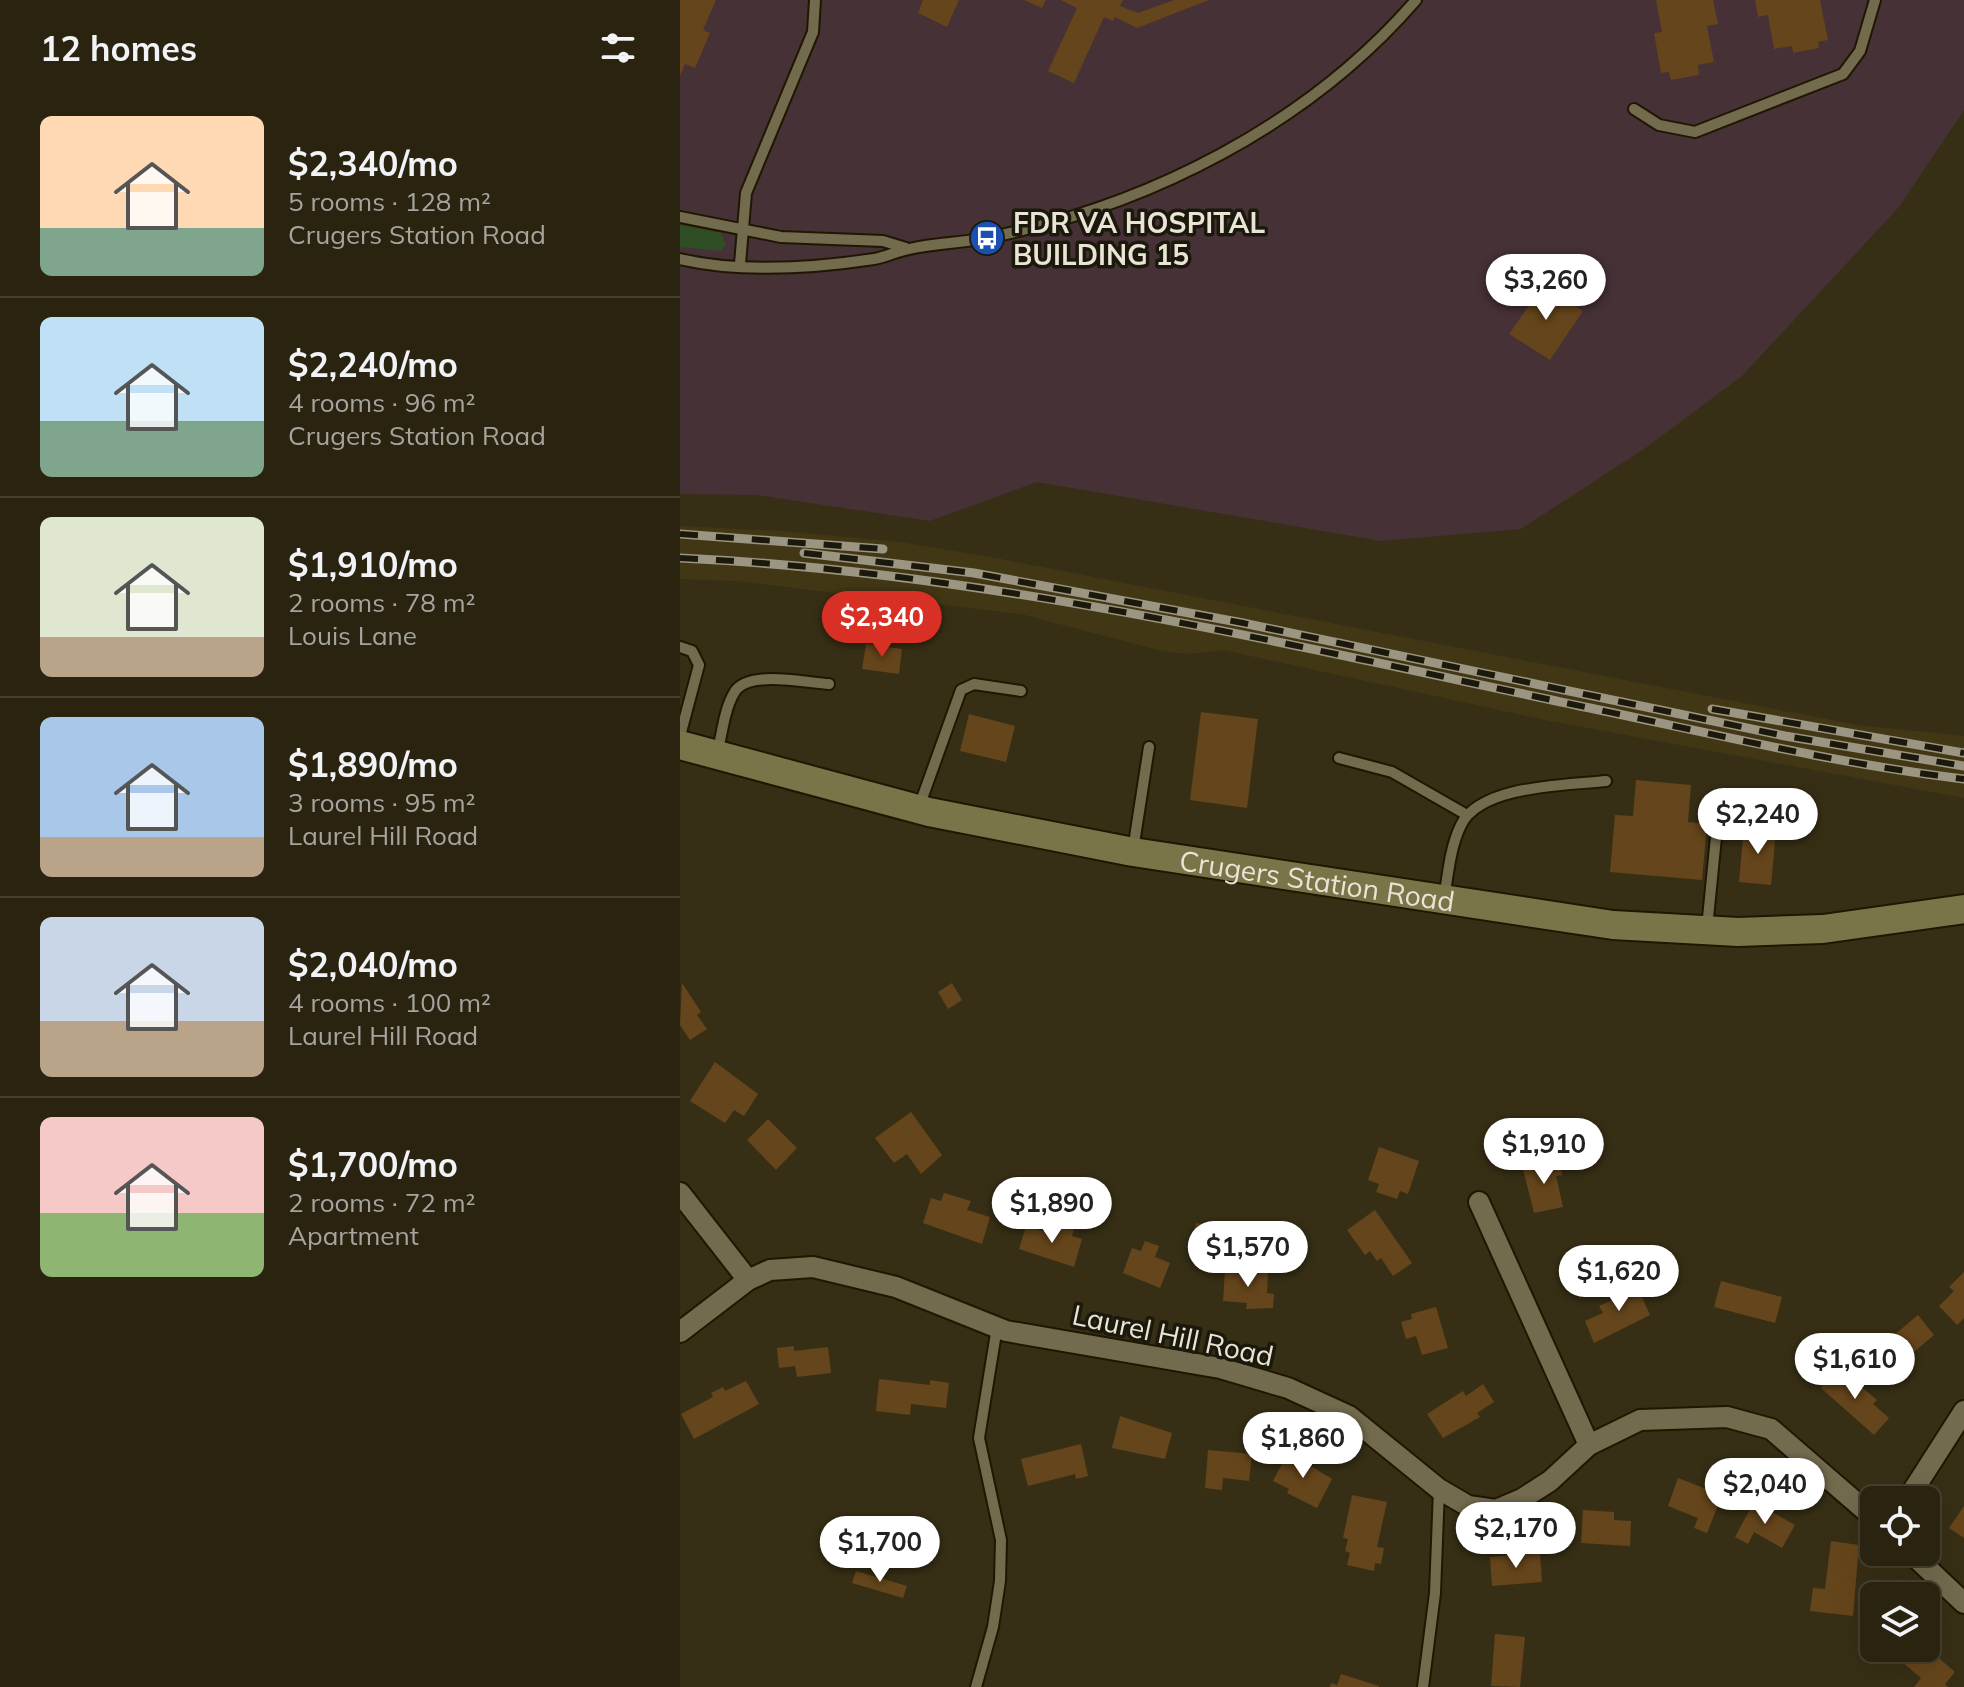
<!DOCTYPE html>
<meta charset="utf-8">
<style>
:root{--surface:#292310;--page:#352f1e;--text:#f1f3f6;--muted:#a5a49f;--line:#454030;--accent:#d93025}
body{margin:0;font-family:Mulish,sans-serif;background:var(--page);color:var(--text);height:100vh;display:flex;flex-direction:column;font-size:30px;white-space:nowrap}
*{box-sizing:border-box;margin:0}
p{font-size:26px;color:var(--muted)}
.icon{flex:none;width:44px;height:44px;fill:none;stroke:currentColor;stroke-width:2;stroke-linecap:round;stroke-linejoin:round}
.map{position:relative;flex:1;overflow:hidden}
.drawer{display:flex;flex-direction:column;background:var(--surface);width:680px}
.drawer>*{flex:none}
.controls{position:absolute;left:1180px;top:1486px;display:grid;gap:16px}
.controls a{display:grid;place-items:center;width:80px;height:80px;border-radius:12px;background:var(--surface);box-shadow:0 8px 32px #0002,0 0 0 2px var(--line);font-size:40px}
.price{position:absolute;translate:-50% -68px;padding:0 18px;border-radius:28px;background:#fff;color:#222;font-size:26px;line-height:52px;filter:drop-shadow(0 2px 4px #0008)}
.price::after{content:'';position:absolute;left:50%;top:48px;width:24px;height:18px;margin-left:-12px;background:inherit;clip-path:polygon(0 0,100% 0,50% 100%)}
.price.on{background:var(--accent);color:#fff}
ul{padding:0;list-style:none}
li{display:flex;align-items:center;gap:24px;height:200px;padding:0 40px}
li+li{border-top:2px solid var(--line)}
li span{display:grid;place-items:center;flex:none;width:224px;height:160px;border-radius:12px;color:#555}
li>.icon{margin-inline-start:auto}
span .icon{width:96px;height:96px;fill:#fffc;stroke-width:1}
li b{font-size:34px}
h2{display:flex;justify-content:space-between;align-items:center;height:96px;padding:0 40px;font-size:34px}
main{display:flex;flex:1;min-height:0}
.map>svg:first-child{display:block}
.built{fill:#423715}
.medical{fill:#453136}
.green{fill:#2f4e26}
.building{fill:#65451b}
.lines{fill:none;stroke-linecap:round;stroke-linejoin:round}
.lane-casing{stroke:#1f1700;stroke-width:14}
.street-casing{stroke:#1f1700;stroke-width:24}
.secondary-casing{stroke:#1f1700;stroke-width:32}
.lane{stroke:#736b4e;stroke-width:10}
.street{stroke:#736b4e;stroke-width:20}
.secondary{stroke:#7a7549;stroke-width:28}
.rail-casing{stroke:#9b9581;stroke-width:9}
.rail{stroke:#1b180c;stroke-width:6;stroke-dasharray:18;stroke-linecap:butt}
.labels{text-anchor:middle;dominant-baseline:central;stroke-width:7;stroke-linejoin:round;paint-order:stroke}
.poi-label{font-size:28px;font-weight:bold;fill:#e9e4d5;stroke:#1b180c;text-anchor:start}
.street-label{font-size:28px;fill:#e9e4d5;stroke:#1b180c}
</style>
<main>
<section class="drawer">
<h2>12 homes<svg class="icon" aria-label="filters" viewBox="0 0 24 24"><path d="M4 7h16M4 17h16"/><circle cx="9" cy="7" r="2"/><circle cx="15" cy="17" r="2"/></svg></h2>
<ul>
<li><span style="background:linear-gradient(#ffd9b3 70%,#7fa58c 0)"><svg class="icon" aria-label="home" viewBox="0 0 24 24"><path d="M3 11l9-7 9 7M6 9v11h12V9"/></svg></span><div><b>$2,340/mo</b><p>5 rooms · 128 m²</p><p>Crugers Station Road</p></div></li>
<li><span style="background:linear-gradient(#bfe0f5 65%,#7fa58c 0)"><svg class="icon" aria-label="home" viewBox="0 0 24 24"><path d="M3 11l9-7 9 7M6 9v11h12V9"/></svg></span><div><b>$2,240/mo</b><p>4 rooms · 96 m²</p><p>Crugers Station Road</p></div></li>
<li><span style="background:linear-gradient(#dfe7d0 75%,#b9a48a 0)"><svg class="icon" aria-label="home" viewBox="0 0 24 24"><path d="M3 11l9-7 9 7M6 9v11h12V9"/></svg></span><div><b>$1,910/mo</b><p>2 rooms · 78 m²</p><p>Louis Lane</p></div></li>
<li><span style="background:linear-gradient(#a9c7e8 75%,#b9a48a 0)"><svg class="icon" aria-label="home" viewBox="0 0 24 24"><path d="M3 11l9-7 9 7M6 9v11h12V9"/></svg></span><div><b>$1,890/mo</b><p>3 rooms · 95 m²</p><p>Laurel Hill Road</p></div></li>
<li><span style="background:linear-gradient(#c9d6e8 65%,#b9a48a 0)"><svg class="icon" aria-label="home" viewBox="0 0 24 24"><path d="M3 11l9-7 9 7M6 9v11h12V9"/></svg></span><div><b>$2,040/mo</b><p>4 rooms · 100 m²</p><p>Laurel Hill Road</p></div></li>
<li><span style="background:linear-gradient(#f6c9c9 60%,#8fb573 0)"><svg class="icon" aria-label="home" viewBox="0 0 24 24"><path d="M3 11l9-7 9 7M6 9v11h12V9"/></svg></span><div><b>$1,700/mo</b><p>2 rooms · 72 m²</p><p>Apartment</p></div></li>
</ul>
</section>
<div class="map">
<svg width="1284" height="1687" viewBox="0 0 1284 1687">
<rect width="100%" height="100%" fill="#372f15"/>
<path class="built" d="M 0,526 L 100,531 L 220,542 L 316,558 L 1177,725 L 1284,736 L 1284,798 L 865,720 L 543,650 L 509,654 L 482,651 L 341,614 L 246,603 L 187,610 L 156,593 L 57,581 L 0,579 Z"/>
<path class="medical" d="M 0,0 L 1284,0 L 1284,110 L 1219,207 L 1062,376 L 967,447 L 841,529 L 701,541 L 357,482 L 250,521 L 77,495 L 0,494 Z"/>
<path class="green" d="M 0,224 L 41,233 L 46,245 L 41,251 L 0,247 Z"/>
<g class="building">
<path d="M 0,0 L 36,0 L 23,30 L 30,33 L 15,68 L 5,64 L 0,76 Z"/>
<path d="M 243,0 L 279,0 L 267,27 L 238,13 Z"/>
<path d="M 344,0 L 366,0 L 362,8 Z"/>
<path d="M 381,0 L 443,0 L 440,6 L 458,13 L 494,0 L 529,0 L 457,28 L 435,17 L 433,21 L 424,17 L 394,83 L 368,71 L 397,8 Z"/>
<path d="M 976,0 L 1033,0 L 1038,24 L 1027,26 L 1034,62 L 1018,65 L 1019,75 L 991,80 L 989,72 L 981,73 L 974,33 L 982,32 Z"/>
<path d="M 1075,0 L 1140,0 L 1148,40 L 1138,42 L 1139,48 L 1113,53 L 1112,46 L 1094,49 L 1088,15 L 1078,17 Z"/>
<path d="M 864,284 L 903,311 L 870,360 L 829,334 Z"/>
<path d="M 186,644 L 222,649 L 219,674 L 182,669 Z"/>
<path d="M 521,712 L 578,719 L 567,808 L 510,800 Z"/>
<path d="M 289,714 L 335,726 L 326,762 L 280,751 Z"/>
<path d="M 956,780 L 1011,785 L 1008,822 L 1027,824 L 1022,880 L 930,872 L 935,815 L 953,816 Z"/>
<path d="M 1064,827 L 1096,830 L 1091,885 L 1059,882 Z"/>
<path d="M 2,983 L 21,1012 L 17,1015 L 27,1029 L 10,1040 L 0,1025 Z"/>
<path d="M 272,983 L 282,1000 L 268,1009 L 258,992 Z"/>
<path d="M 35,1062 L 78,1094 L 64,1116 L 54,1110 L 45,1123 L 10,1101 Z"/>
<path d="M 231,1112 L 262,1155 L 241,1174 L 227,1154 L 214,1163 L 195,1138 Z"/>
<path d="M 88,1119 L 117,1148 L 96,1170 L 67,1140 Z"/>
<path d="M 699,1147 L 739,1161 L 728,1194 L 720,1191 L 717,1199 L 696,1192 L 699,1184 L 688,1180 Z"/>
<path d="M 879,1160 L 882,1175 L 876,1176 L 883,1207 L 854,1213 L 843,1169 Z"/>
<path d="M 264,1193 L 291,1201 L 287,1210 L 310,1217 L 302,1244 L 243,1223 L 251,1198 L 261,1201 Z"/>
<path d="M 695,1210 L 732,1263 L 713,1276 L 701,1258 L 697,1261 L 690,1251 L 685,1255 L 667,1230 Z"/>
<path d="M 516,1223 L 544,1228 L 540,1252 L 513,1247 Z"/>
<path d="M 381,1225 L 394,1229 L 392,1236 L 402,1239 L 394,1267 L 339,1249 L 346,1226 L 378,1235 Z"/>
<path d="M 465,1241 L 479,1246 L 475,1257 L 490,1263 L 480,1288 L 443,1273 L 452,1248 L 461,1251 Z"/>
<path d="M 545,1270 L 588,1273 L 587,1293 L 594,1294 L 593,1308 L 566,1309 L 567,1303 L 543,1301 Z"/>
<path d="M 1284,1272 L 1284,1318 L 1277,1325 L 1259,1306 L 1274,1291 L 1269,1287 Z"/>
<path d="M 954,1279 L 970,1315 L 914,1343 L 905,1321 L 923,1313 L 919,1306 L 941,1296 L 937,1287 Z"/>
<path d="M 1041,1281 L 1102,1297 L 1095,1323 L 1034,1307 Z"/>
<path d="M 756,1307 L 768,1348 L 742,1355 L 736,1336 L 726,1339 L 721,1322 L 732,1319 L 731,1314 Z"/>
<path d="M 1238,1315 L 1254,1335 L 1228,1357 L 1235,1365 L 1222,1376 L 1201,1351 L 1210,1343 L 1208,1340 Z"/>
<path d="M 114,1346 L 114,1351 L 148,1347 L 151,1373 L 117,1377 L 115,1366 L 99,1368 L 97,1348 Z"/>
<path d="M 1158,1367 L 1197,1400 L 1193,1404 L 1209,1418 L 1194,1435 L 1141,1388 Z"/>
<path d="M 199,1379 L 250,1385 L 250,1380 L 269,1383 L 266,1408 L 231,1404 L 230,1415 L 196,1411 Z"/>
<path d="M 66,1381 L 79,1404 L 14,1439 L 1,1414 L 33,1397 L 31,1393 L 43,1387 L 45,1391 Z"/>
<path d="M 803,1384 L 814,1402 L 797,1413 L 800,1417 L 763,1438 L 747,1414 L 783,1391 L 786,1396 Z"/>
<path d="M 440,1416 L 492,1433 L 485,1459 L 432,1448 Z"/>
<path d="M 401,1444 L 408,1476 L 396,1479 L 395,1474 L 348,1486 L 341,1459 Z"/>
<path d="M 528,1450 L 572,1454 L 569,1481 L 543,1478 L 542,1490 L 525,1488 Z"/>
<path d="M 608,1452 L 652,1479 L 637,1508 L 607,1493 L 609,1489 L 593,1481 Z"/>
<path d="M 998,1478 L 1042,1495 L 1027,1533 L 1014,1528 L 1018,1518 L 988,1506 Z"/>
<path d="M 672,1495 L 707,1502 L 697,1547 L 704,1548 L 701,1564 L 695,1563 L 694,1571 L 667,1565 L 670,1553 L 665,1551 L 668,1539 L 663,1538 Z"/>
<path d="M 1074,1502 L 1115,1525 L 1102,1548 L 1074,1532 L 1068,1544 L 1055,1537 Z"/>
<path d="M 1284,1506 L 1284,1538 L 1269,1528 Z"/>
<path d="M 903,1510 L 934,1512 L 934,1520 L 951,1521 L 950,1546 L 901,1543 Z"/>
<path d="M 1151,1541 L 1179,1545 L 1173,1616 L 1130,1611 L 1133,1588 L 1145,1589 Z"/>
<path d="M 860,1553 L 862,1582 L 812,1586 L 810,1557 Z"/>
<path d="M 176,1571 L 227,1586 L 223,1598 L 172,1583 Z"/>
<path d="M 815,1634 L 845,1637 L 840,1687 L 811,1686 Z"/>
<path d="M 1234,1648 L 1247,1648 L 1275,1672 L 1265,1684 L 1268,1687 L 1234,1687 L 1241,1678 L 1222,1662 Z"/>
<path d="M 661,1674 L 699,1686 L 699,1687 L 650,1687 L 651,1683 L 657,1685 Z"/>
</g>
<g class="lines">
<g class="lane-casing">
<g id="lane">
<path d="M 954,109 L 979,125 L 1015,132 L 1163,74 L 1180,51 L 1195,0"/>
<path d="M 0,217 L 101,237 L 203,241 L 226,248"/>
<path d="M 0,259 C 60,273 134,268 194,259 C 206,257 217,251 229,249 C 255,243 281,243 307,238 C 468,206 628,125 736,0"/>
<path d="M 60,264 L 66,193 L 133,32 L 135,0"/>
<path d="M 0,647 L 12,651 L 19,665 L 0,736"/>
<path d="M 37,754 C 42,735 44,710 54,693 C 67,669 126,683 149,684"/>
<path d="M 659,758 L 712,772 L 787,815"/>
<path d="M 239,807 L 281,690 L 294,684 L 341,691"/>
<path d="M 453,850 L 469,747"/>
<path d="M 764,899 C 768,875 770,847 781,825 C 800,785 888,785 926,781"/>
<path d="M 1027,928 L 1039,807"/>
<path d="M 296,1687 L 313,1627 L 320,1581 L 321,1540 L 299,1438 L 317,1327"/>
<path d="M 743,1687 L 755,1593 L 759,1489"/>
</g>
</g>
<g class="street-casing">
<g id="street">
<path d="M 0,1193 L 68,1280"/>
<path d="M 799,1202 L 909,1445"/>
<path d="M 0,1332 L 68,1280 L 90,1270 L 133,1267 L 216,1287 L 326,1331 L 540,1368 L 608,1388 L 669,1416 L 759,1489 L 788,1506 L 816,1510 L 842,1499 L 870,1481 L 909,1445 L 960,1420 L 1047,1417 L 1091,1429 L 1194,1518"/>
<path d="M 1227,1500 L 1284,1411"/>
<path d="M 1230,1552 L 1284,1603"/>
</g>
</g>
<g class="secondary-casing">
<g id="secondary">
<path id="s1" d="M 0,745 L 249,812 L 453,852 L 933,925 L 1058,932 L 1143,929 L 1284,909"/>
</g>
</g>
<use href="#lane" class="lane"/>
<use href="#street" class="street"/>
<use href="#secondary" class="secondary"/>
<g class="rail-casing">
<g id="rail">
<path d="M 0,534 L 203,549"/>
<path d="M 124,553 L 294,573 L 563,623 L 1105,736 L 1284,766"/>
<path d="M 0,558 C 308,572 609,645 910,708 C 1034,734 1158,764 1284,779"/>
<path d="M 1032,709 L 1284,753"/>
</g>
</g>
<use href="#rail" class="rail"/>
</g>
<defs>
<g id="bus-disc" transform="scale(1.8)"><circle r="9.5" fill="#1a4fb4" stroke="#1b180c"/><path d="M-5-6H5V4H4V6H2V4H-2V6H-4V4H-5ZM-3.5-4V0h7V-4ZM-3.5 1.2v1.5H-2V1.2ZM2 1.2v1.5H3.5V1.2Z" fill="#fff"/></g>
</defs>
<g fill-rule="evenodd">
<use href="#bus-disc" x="307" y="238"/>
</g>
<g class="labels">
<g class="poi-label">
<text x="333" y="222">FDR VA HOSPITAL<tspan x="333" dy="32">BUILDING 15</tspan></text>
</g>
<g class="street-label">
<text stroke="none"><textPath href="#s1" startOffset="652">Crugers Station Road</textPath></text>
<text transform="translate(493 1335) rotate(12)">Laurel Hill Road</text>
</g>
</g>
</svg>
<div class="controls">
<a><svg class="icon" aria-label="locate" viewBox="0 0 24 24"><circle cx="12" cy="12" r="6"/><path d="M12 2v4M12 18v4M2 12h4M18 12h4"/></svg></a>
<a><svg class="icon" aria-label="layers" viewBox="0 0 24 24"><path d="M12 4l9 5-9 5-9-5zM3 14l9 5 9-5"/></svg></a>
</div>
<b class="price" style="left:866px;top:322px">$3,260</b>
<b class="price on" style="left:202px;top:659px">$2,340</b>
<b class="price" style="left:1078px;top:856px">$2,240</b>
<b class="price" style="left:864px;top:1186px">$1,910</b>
<b class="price" style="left:372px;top:1245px">$1,890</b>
<b class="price" style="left:568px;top:1289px">$1,570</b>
<b class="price" style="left:939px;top:1313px">$1,620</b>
<b class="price" style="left:1175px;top:1401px">$1,610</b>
<b class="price" style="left:623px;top:1480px">$1,860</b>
<b class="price" style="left:1085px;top:1526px">$2,040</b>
<b class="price" style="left:836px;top:1570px">$2,170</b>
<b class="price" style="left:200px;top:1584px">$1,700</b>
</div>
</main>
